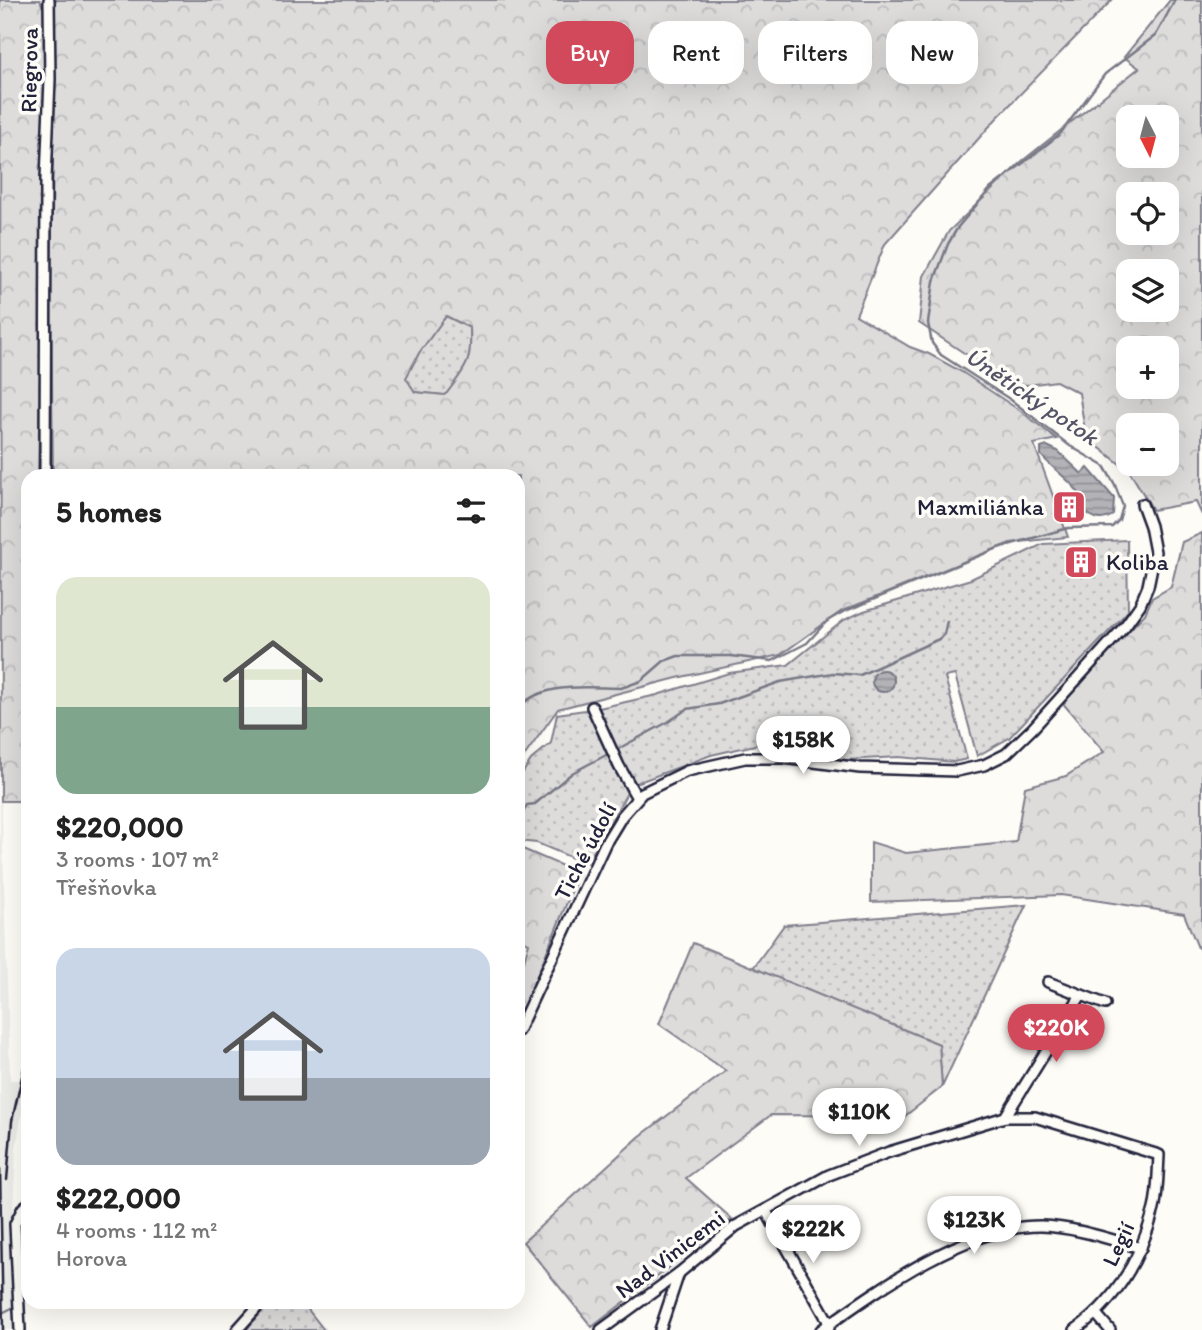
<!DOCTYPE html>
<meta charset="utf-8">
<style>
:root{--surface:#fff;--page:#f2f2f2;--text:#222;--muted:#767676;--accent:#d1495b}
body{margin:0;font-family:Itim,sans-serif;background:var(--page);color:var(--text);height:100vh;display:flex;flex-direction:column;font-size:26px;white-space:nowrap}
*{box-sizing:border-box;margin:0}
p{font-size:23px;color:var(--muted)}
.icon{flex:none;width:38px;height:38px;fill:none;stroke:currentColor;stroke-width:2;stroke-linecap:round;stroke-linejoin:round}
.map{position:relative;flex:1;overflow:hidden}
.panel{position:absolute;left:21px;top:469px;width:504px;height:840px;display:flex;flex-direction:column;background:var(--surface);border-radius:21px;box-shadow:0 7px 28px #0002}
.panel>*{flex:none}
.banner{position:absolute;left:546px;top:21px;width:550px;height:63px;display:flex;gap:14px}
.needle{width:46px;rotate:174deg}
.tools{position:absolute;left:1116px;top:105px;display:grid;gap:14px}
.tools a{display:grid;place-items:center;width:63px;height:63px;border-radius:14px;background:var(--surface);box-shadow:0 7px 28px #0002;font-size:35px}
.price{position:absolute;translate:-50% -60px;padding:0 16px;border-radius:24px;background:#fff;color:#222;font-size:23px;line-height:46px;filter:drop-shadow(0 2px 4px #0008)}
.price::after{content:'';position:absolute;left:50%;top:42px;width:21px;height:16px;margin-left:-10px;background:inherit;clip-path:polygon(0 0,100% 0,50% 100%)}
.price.selected{background:var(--accent);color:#fff}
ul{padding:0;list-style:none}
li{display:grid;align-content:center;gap:14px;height:371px;padding:0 35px}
li span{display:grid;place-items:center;height:217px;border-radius:21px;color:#555}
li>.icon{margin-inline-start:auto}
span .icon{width:126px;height:126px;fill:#fffc;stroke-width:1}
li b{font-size:30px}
h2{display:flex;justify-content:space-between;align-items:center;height:84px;padding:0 35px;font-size:30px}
.pill{padding:0 24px;border-radius:21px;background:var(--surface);box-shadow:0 7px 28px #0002;font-size:24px;line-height:63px}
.pill.selected{background:var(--accent);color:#fff}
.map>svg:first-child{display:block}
.built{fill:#ecece9}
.grass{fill:url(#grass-dots);stroke:#807f8b;stroke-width:2}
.forest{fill:url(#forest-crowns);stroke:#807f8b;stroke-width:2;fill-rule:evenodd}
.water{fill:url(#water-rules);stroke:#787885;stroke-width:2}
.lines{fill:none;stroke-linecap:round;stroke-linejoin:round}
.stream{stroke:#787885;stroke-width:2.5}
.minor-casing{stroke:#22223b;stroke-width:14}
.minor{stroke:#fdfcf7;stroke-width:9}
.rail{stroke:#22223b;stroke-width:2.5}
.labels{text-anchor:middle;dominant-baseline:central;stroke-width:7;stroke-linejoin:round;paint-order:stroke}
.street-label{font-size:23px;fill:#22223b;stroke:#fdfcf7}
.poi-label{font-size:23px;fill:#22223b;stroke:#fdfcf7;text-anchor:end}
.water-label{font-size:24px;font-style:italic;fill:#545466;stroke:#fdfcf7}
</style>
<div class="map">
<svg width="1202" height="1330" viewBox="0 0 1202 1330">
<defs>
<pattern id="grass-dots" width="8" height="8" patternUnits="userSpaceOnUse" patternTransform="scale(1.75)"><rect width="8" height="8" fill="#dddcdb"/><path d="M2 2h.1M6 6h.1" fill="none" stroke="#bdbcbd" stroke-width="1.8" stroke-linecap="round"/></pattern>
<pattern id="forest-crowns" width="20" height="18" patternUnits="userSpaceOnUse" patternTransform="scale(1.75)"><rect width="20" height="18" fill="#dddcdb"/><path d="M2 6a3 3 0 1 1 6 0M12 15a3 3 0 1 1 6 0" fill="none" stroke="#bdbcbd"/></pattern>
<pattern id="water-rules" width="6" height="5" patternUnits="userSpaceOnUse" patternTransform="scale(1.75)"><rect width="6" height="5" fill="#b2b2b7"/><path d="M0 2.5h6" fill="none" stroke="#909096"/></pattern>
</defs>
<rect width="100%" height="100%" fill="#fdfcf7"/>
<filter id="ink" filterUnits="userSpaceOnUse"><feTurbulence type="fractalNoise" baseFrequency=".0143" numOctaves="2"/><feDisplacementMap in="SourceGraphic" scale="14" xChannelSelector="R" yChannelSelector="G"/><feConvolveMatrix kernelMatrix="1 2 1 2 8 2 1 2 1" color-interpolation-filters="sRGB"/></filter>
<g filter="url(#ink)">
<path class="built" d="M 0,750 L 10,1080 L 27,1081 L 16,1148 L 13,1209 L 15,1330 L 0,1330 Z"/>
<g class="grass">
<path d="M 446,316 L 470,328 C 472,363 467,366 447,393 L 444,395 L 415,392 L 405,378 L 419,353 Z"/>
<path d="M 1127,540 L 1128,611 L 1009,738 L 977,756 L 955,675 L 945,677 L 967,759 L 954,762 L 899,757 L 845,760 L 809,754 L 801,729 L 755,745 L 711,755 L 634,784 L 624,767 L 599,708 L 657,695 L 729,673 L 788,665 L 844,620 L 864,611 L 971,579 L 1043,544 Z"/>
<path d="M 592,709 L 627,793 L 588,861 L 584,863 L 537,843 L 518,841 L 518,780 L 531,760 L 551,743 L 557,714 Z"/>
<path d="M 1026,905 L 942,1087 L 939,1044 L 753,968 L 784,925 Z"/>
<path d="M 270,1302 L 302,1302 L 324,1330 L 246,1330 Z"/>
</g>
<g class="forest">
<path d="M 0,0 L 40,0 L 45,13 L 46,81 L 38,476 L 28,476 L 28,801 L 1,801 Z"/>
<path d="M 55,0 L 1112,0 L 996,119 L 885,244 L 856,315 L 910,347 L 929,354 L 962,372 L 1022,412 L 1057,439 L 1034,444 L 1068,537 L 1010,543 L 842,611 L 780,655 L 677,678 L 558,709 L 518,765 L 518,476 L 53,476 L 51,288 ZM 446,316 L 470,328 C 472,362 467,366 447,393 L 444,395 L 415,392 L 406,378 L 419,353 Z"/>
<path d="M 1170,0 L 1202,0 L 1202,515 L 1196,502 L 1153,510 L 1130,472 L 1086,437 L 1079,393 L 1056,381 L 1021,386 L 964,353 L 919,323 L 924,276 L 949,231 L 1021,162 L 1139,68 L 1124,57 ZM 1167,117 L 1167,156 L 1129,156 L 1129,117 ZM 1167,194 L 1167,233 L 1129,233 L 1129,194 ZM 1167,271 L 1167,310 L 1129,310 L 1129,271 ZM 1167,348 L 1167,387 L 1129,387 L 1129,348 ZM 1167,425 L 1167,464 L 1129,464 L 1129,425 Z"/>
<path d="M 1202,533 L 1202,949 L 1198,948 L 1184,914 L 1061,895 L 871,902 L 871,842 L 906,853 L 1016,842 L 1025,787 L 1066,776 L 1104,752 L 1061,701 L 1145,614 L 1152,598 L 1171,587 L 1182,542 Z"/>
<path d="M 518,847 L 579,873 L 521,1015 L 518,1012 L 518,968 L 522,968 L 529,943 L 518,938 Z"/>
<path d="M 693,943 L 939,1044 L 942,1087 L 905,1116 L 771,1115 L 686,1178 L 732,1219 L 592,1327 L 523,1242 L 639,1137 L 726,1071 L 659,1024 Z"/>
</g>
<g class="water">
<path d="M 1047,446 L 1058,451 L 1082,474 L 1088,468 L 1114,498 L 1113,515 C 1102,522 1095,519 1085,512 C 1086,488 1054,472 1041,455 L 1041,448 Z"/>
<circle cx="883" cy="681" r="11"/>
</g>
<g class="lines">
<g class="stream">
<path d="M 518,708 C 544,681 587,688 621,688 L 641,681 L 664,661 L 678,656 L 731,656 L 772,661 L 807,643 L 827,621 L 843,612 L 998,548 L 1068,528 L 1112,527 L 1119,520 L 1123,506 L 1114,483 L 1104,466 L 1070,446 L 1011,400 L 941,355 L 932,343 L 928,323 L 934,281 L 948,244 L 958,227 L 990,189 L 1060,134 L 1105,74 L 1156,35 L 1175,0"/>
<path d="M 616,750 L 668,722 L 687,709 L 719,704 L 780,682 L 833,673 L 860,675 L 939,639 L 944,634 L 947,621"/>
<path d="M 518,822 L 527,805 L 535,804 L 572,773 L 610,753"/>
<path d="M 0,1314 L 16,1306"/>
</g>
<g class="minor-casing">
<g id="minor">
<path d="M 45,476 L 46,179 L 50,79 L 49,0"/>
<path d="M 592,707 L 619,766 L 637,798"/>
<path d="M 1048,982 L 1105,1004"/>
<path d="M 518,1031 L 605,844 L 622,816 L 642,793 L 687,771 L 745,758 L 783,758 L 860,768 L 957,771 L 984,765 L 1006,754 L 1033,728 L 1125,626 L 1140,605 L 1148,586 L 1155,552 L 1150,526 L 1142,504"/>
<path d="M 1005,1117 L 1081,995"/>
<path d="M 766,1211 L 827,1319 L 829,1328"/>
<path d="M 1097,1315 L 1110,1330"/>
<path d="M 20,1330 L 15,1224 L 23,1208 L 28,1204"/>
<path d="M 237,1330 L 262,1302"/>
<path d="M 601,1330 L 679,1273 L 736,1226 L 829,1175 L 889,1152 L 1005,1117 L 1035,1117 L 1159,1155 C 1158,1173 1158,1192 1154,1209 C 1141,1258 1116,1301 1075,1330"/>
<path d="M 660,1330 L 679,1273"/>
<path d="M 821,1330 C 880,1288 967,1225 1041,1226 C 1075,1227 1109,1239 1141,1248"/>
</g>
</g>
<use href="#minor" class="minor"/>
<g class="rail">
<path d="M 0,1169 L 3,1330"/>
<path d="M 7,1180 L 12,1121 L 28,1050"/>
</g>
</g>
</g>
<defs>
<g id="building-square" transform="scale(1.75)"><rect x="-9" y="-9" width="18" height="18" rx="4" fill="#d1495b" stroke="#fdfcf7"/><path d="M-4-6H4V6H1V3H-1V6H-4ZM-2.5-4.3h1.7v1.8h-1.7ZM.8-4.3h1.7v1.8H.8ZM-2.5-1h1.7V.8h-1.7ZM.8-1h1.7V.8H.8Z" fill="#fff"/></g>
</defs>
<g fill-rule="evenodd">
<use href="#building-square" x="1069" y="507"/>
<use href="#building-square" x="1081" y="562"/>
</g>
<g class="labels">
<g class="street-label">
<text transform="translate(29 70) rotate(-89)">Riegrova</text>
<text transform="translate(585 851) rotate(-62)">Tiché údolí</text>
<text transform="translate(1118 1244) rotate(-65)">Legií</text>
<text transform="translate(670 1254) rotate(-37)">Nad Vinicemi</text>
</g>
<g class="poi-label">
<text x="1044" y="507">Maxmiliánka</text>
<text x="1106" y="562" text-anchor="start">Koliba</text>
</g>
<g class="water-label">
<text transform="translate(1032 396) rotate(34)">Únětický potok</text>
</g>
</g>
</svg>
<div class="tools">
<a><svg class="needle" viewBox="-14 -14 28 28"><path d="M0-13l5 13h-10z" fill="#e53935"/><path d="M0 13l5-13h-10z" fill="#767676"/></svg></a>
<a><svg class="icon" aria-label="locate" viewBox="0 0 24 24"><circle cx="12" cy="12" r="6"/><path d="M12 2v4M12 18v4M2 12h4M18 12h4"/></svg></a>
<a><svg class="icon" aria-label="layers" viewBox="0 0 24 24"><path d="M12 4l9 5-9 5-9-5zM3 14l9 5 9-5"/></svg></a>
<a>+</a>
<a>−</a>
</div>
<b class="price" style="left:803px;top:776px">$158K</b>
<b class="price selected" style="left:1056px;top:1064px">$220K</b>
<b class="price" style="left:859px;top:1148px">$110K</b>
<b class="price" style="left:974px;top:1256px">$123K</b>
<b class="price" style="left:813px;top:1265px">$222K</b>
<div class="banner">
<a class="pill selected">Buy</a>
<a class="pill">Rent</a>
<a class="pill">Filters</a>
<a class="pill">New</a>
</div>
<section class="panel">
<h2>5 homes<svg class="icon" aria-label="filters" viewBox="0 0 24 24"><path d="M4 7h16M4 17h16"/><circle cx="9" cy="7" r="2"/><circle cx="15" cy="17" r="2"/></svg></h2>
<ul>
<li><span style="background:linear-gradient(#dfe7d0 60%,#7fa58c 0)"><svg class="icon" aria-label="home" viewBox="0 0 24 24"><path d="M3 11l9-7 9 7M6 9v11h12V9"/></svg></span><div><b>$220,000</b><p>3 rooms · 107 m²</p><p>Třešňovka</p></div></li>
<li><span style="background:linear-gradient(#c9d6e8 60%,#9aa5b1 0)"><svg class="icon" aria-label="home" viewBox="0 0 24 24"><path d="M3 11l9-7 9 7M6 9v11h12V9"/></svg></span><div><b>$222,000</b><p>4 rooms · 112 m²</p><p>Horova</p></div></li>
</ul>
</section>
</div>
